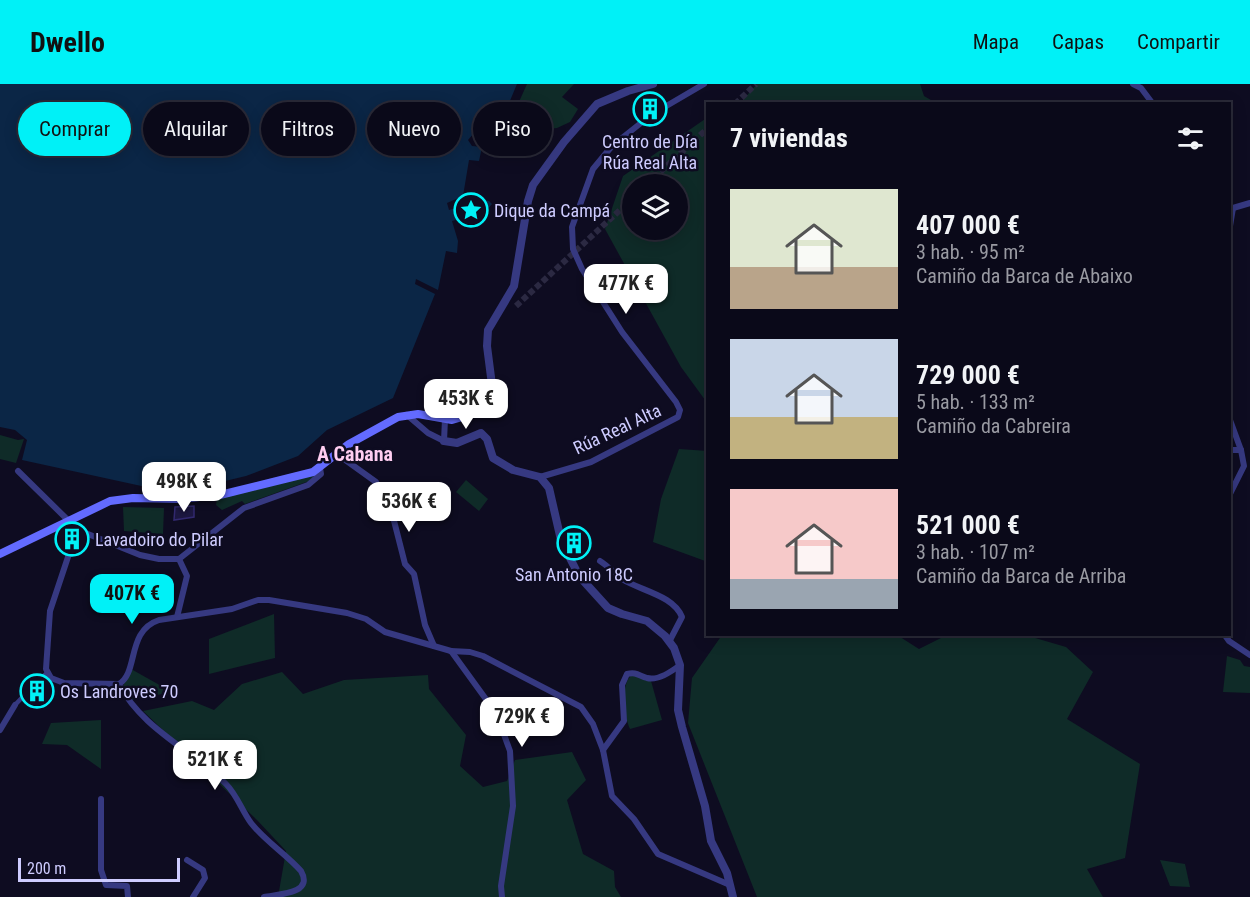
<!DOCTYPE html>
<html lang="es">
<meta charset="utf-8">
<style>
:root{--surface:#0a0919;--page:#131222;--text:#f1f3f6;--muted:#999aa2;--line:#2a2a38;--accent:#00f1f7}
body{margin:0;font-family:"Roboto Condensed",sans-serif;background:var(--page);color:var(--text);height:100vh;display:flex;flex-direction:column;font-size:22px;white-space:nowrap}
*{box-sizing:border-box;margin:0}
p{font-size:20px;color:var(--muted)}
.icon{flex:none;width:33px;height:33px;fill:none;stroke:currentColor;stroke-width:2;stroke-linecap:round;stroke-linejoin:round}
.map{position:relative;flex:1;overflow:hidden}
.details{position:absolute;left:706px;top:18px;width:525px;height:534px;display:flex;flex-direction:column;background:var(--surface);border-radius:0px;box-shadow:0 3px 15px #0003,0 0 0 2px var(--line)}
.details>*{flex:none}
.top-card{position:absolute;left:18px;top:18px;width:570px;height:54px;display:flex;gap:12px}
.tools{position:absolute;left:622px;top:90px;display:grid;gap:12px}
.tools a{display:grid;place-items:center;width:66px;height:66px;border-radius:50%;background:var(--surface);box-shadow:0 3px 15px #0003,0 0 0 2px var(--line);font-size:30px}
.scale{position:absolute;left:18px;bottom:15px;width:162px;box-sizing:border-box;padding-left:6px;border:3px solid #ceccff;border-top:0;font-size:16px;line-height:21px;white-space:nowrap;color:#ceccff;-webkit-text-stroke:4px #0e0c21;paint-order:stroke}
.price{position:absolute;translate:-50% -51px;padding:0 14px;border-radius:12px;background:#fff;color:#222;font-size:20px;line-height:39px;filter:drop-shadow(0 2px 3px #0008)}
.price::after{content:'';position:absolute;left:50%;top:36px;width:18px;height:14px;margin-left:-9px;background:inherit;clip-path:polygon(0 0,100% 0,50% 100%)}
.price.selected{background:var(--accent);color:#111}
ul{padding:0;list-style:none}
li{display:flex;align-items:center;gap:18px;height:150px;padding:0 24px}
li span{display:grid;place-items:center;flex:none;width:168px;height:120px;border-radius:0px;color:#555}
li>.icon{margin-inline-start:auto}
span .icon{width:72px;height:72px;fill:#fffc;stroke-width:1}
li b{font-size:26px}
h2{display:flex;justify-content:space-between;align-items:center;height:72px;padding:0 24px;font-size:26px}
.pill{padding:0 21px;border-radius:27px;background:var(--surface);box-shadow:0 3px 15px #0003,0 0 0 2px var(--line);font-size:21px;line-height:54px}
.pill.selected{background:var(--accent);color:#111}
header{display:flex;align-items:center;gap:36px;box-sizing:border-box;height:84px;padding:0 30px;background:var(--accent);color:#111}
header strong{font-size:28px}
nav{display:flex;gap:33px;margin-inline-start:auto;font-size:21px}
.map>svg:first-child{display:block}
.green{fill:#0f2b28;fill-rule:evenodd}
.water{fill:#0b2646}
.building{fill:#1d1842;stroke:#32296f;stroke-width:1.5}
.lines{fill:none;stroke-linecap:round;stroke-linejoin:round}
.minor-tunnel{stroke:#2b2942;stroke-width:6;stroke-dasharray:6 3;stroke-linecap:butt}
.pedestrian{stroke:#363981;stroke-width:4.5}
.minor{stroke:#363981;stroke-width:6}
.tertiary{stroke:#363981;stroke-width:8}
.secondary{stroke:#636bff;stroke-width:8}
.labels{text-anchor:middle;dominant-baseline:central;stroke-width:5;stroke-linejoin:round;paint-order:stroke}
.poi-label{font-size:18px;fill:#ceccff;stroke:#0e0c21;text-anchor:start}
.street-label{font-size:18px;fill:#ceccff;stroke:#0e0c21}
.neighbourhood-label{font-size:20px;font-weight:bold;fill:#ffcef1;stroke:#0e0c21}
</style>
<header>
<strong>Dwello</strong>
<nav><a>Mapa</a><a>Capas</a><a>Compartir</a></nav>
</header>
<div class="map">
<svg width="1250" height="813" viewBox="0 0 1250 813">
<rect width="100%" height="100%" fill="#0e0c21"/>
<g class="green">
<path d="M 527,0 L 574,0 L 562,13 L 578,25 L 570,38 L 557,44 L 527,47 L 509,40 Z"/>
<path d="M 757,0 L 920,0 L 924,12 L 936,19 L 738,19 L 742,17 Z"/>
<path d="M 708,33 L 708,320 L 681,283 L 605,145 L 623,92 ZM 633,100 L 678,100 L 678,146 L 633,146 Z"/>
<path d="M 0,351 L 18,356 L 24,355 L 16,379 L 0,375 Z"/>
<path d="M 679,365 L 708,367 L 708,478 L 653,458 L 661,415 Z"/>
<path d="M 315,390 L 312,396 L 245,420 L 242,417 L 222,426 L 216,421 L 217,414 Z"/>
<path d="M 466,396 L 488,415 L 479,427 L 456,408 Z"/>
<path d="M 123,423 L 164,424 L 163,450 L 124,447 Z"/>
<path d="M 274,530 L 275,574 L 209,590 L 209,555 Z"/>
<path d="M 1025,551 L 1066,563 L 1093,588 L 1067,635 L 1140,680 L 1125,774 L 1087,785 L 1103,813 L 757,813 L 688,639 L 692,594 L 722,551 L 897,551 L 919,565 L 947,551 Z"/>
<path d="M 1227,572 L 1240,576 L 1244,582 L 1250,583 L 1250,609 L 1223,608 Z"/>
<path d="M 131,585 L 172,608 L 133,616 L 123,602 Z"/>
<path d="M 282,588 L 303,610 L 344,596 L 428,591 L 429,605 L 466,651 L 460,682 L 483,703 L 507,697 L 515,676 L 572,668 L 586,696 L 567,716 L 583,770 L 614,787 L 615,803 L 621,813 L 278,813 L 286,767 L 257,736 L 143,627 L 192,617 L 214,626 L 242,600 Z"/>
<path d="M 632,591 L 651,597 L 662,636 L 630,645 C 624,633 620,599 632,591 Z"/>
<path d="M 101,636 L 101,685 L 67,661 L 42,660 L 51,639 Z"/>
<path d="M 1160,776 L 1185,780 L 1190,803 L 1170,802 Z"/>
</g>
<path class="water" d="M 0,0 L 517,0 L 502,36 L 490,35 L 486,47 L 480,53 L 474,49 L 468,56 L 472,62 L 482,63 L 479,77 L 469,76 L 463,112 L 447,119 L 449,126 L 484,116 L 489,117 L 492,120 L 486,127 L 452,137 L 458,157 L 457,169 L 446,167 L 438,206 L 416,195 L 415,200 L 435,210 L 393,314 L 327,346 L 298,372 L 246,392 L 200,403 L 146,403 L 22,376 L 27,356 L 15,346 L 0,343 Z"/>
<path class="building" d="M 194,422 L 194,433 L 174,436 L 175,423 Z"/>
<g class="lines">
<g class="minor-tunnel">
<path d="M 735,20 L 756,0"/>
<path d="M 647,100 L 708,44"/>
<path d="M 516,222 L 633,114"/>
</g>
<path class="pedestrian" d="M 15,621 L 30,605"/>
<g class="minor">
<path d="M 1133,0 L 1141,4 L 1153,20"/>
<path d="M 1233,124 L 1250,119"/>
<path d="M 1230,142 L 1233,124"/>
<path d="M 407,331 L 428,349 L 444,357"/>
<path d="M 1230,336 L 1241,366 L 1244,382 L 1230,410"/>
<path d="M 444,357 L 445,335"/>
<path d="M 1230,366 L 1241,366"/>
<path d="M 337,370 L 376,398 L 383,410 L 391,425 L 405,480 L 414,490 L 425,541 L 434,562"/>
<path d="M 18,387 L 78,446 L 140,471 L 159,475 L 179,475 L 244,424 L 308,401 L 321,390 L 320,384"/>
<path d="M 540,393 L 591,378 L 678,333 L 680,326 L 676,318 L 622,248 L 582,185 L 573,165 L 572,143 L 593,85 L 612,62 L 651,31 L 704,0"/>
<path d="M 66,439 L 70,467 L 50,527 L 46,585 L 51,594 L 64,599 L 119,600"/>
<path d="M 600,477 C 608,482 614,489 622,495 C 641,507 673,511 682,533 L 669,558"/>
<path d="M 177,533 L 187,492 L 179,475"/>
<path d="M 1224,550 L 1229,557 L 1250,571"/>
<path d="M 451,567 L 470,568 L 483,572 L 581,623 L 593,640 L 603,666 L 612,712 L 634,735 L 658,770 L 730,801"/>
<path d="M 119,600 C 139,588 126,547 159,536 L 232,525 L 258,516 L 269,516 L 347,529 L 366,535 L 385,548 L 451,567 L 496,629 L 510,667 L 513,722 L 501,802 L 502,813"/>
<path d="M 119,600 C 142,645 192,666 226,700 C 237,711 242,727 251,739 C 265,757 286,770 301,787 C 314,810 279,810 264,813"/>
<path d="M 30,605 L 47,590"/>
<path d="M 0,646 L 15,621"/>
<path d="M 603,666 L 624,637 L 622,601 L 627,590 C 636,588 638,591 647,594 C 658,597 671,588 680,581"/>
<path d="M 101,715 L 101,786 L 106,801 L 127,802 L 128,813"/>
<path d="M 187,776 L 203,786 L 205,794 L 193,813"/>
</g>
<g class="tertiary">
<path d="M 492,301 L 487,262 L 488,246 L 514,202 L 528,117 L 533,101 L 564,58 L 597,20 L 628,7 L 653,0"/>
<path d="M 444,357 L 457,359 L 481,349 L 487,355 L 493,374 L 513,386 L 540,393 L 549,404 L 561,456 L 579,492 L 608,524 L 622,530 L 647,537 L 665,552 L 674,564 L 680,581 L 678,626 L 682,643 L 705,722 L 711,757 L 727,789 L 733,813"/>
</g>
<path class="secondary" d="M 0,470 L 110,417 L 133,414 L 179,415 L 220,411 L 313,388 L 349,360 L 398,333 L 418,330 L 452,336 L 469,331 L 484,318 L 492,301"/>
</g>
<defs>
<g id="building-ring" transform="scale(1.725)"><circle r="9.5" fill="#0e0c21" stroke="#00f1f7" stroke-width="1.5"/><path d="M-4-6H4V6H1V3H-1V6H-4ZM-2.5-4.3h1.7v1.8h-1.7ZM.8-4.3h1.7v1.8H.8ZM-2.5-1h1.7V.8h-1.7ZM.8-1h1.7V.8H.8Z" fill="#00f1f7"/></g>
<g id="sight-ring" transform="scale(1.725)"><circle r="9.5" fill="#0e0c21" stroke="#00f1f7" stroke-width="1.5"/><path d="M0-6L1.8-2.2L6-1.7L2.9 1.2L3.7 5.4L0 3.3L-3.7 5.4L-2.9 1.2L-6-1.7L-1.8-2.2Z" fill="#00f1f7"/></g>
</defs>
<g fill-rule="evenodd">
<use href="#building-ring" x="650" y="25"/>
<use href="#sight-ring" x="471" y="126"/>
<use href="#building-ring" x="72" y="455"/>
<use href="#building-ring" x="574" y="459"/>
<use href="#building-ring" x="37" y="607"/>
</g>
<g class="labels">
<g class="poi-label">
<text x="650" y="57" text-anchor="middle">Centro de Día<tspan x="650" dy="21">Rúa Real Alta</tspan></text>
<text x="494" y="126">Dique da Campá</text>
<text x="95" y="455">Lavadoiro do Pilar</text>
<text x="574" y="490" text-anchor="middle">San Antonio 18C</text>
<text x="60" y="607">Os Landroves 70</text>
</g>
<g class="street-label">
<text transform="translate(617 345) rotate(-25)">Rúa Real Alta</text>
</g>
<g class="neighbourhood-label">
<text x="355" y="370">A Cabana</text>
</g>
</g>
</svg>
<div class="tools">
<a><svg class="icon" aria-label="layers" viewBox="0 0 24 24"><path d="M12 4l9 5-9 5-9-5zM3 14l9 5 9-5"/></svg></a>
</div>
<div class="scale">200 m</div>
<b class="price" style="left:626px;top:231px">477K €</b>
<b class="price" style="left:466px;top:346px">453K €</b>
<b class="price" style="left:184px;top:429px">498K €</b>
<b class="price" style="left:409px;top:449px">536K €</b>
<b class="price selected" style="left:132px;top:541px">407K €</b>
<b class="price" style="left:522px;top:664px">729K €</b>
<b class="price" style="left:215px;top:707px">521K €</b>
<div class="top-card">
<a class="pill selected">Comprar</a>
<a class="pill">Alquilar</a>
<a class="pill">Filtros</a>
<a class="pill">Nuevo</a>
<a class="pill">Piso</a>
</div>
<section class="details">
<h2>7 viviendas<svg class="icon" aria-label="filters" viewBox="0 0 24 24"><path d="M4 7h16M4 17h16"/><circle cx="9" cy="7" r="2"/><circle cx="15" cy="17" r="2"/></svg></h2>
<ul>
<li><span style="background:linear-gradient(#dfe7d0 65%,#b9a48a 0)"><svg class="icon" aria-label="home" viewBox="0 0 24 24"><path d="M3 11l9-7 9 7M6 9v11h12V9"/></svg></span><div><b>407 000 €</b><p>3 hab. · 95 m²</p><p>Camiño da Barca de Abaixo</p></div></li>
<li><span style="background:linear-gradient(#c9d6e8 65%,#c2b280 0)"><svg class="icon" aria-label="home" viewBox="0 0 24 24"><path d="M3 11l9-7 9 7M6 9v11h12V9"/></svg></span><div><b>729 000 €</b><p>5 hab. · 133 m²</p><p>Camiño da Cabreira</p></div></li>
<li><span style="background:linear-gradient(#f6c9c9 75%,#9aa5b1 0)"><svg class="icon" aria-label="home" viewBox="0 0 24 24"><path d="M3 11l9-7 9 7M6 9v11h12V9"/></svg></span><div><b>521 000 €</b><p>3 hab. · 107 m²</p><p>Camiño da Barca de Arriba</p></div></li>
</ul>
</section>
</div>
